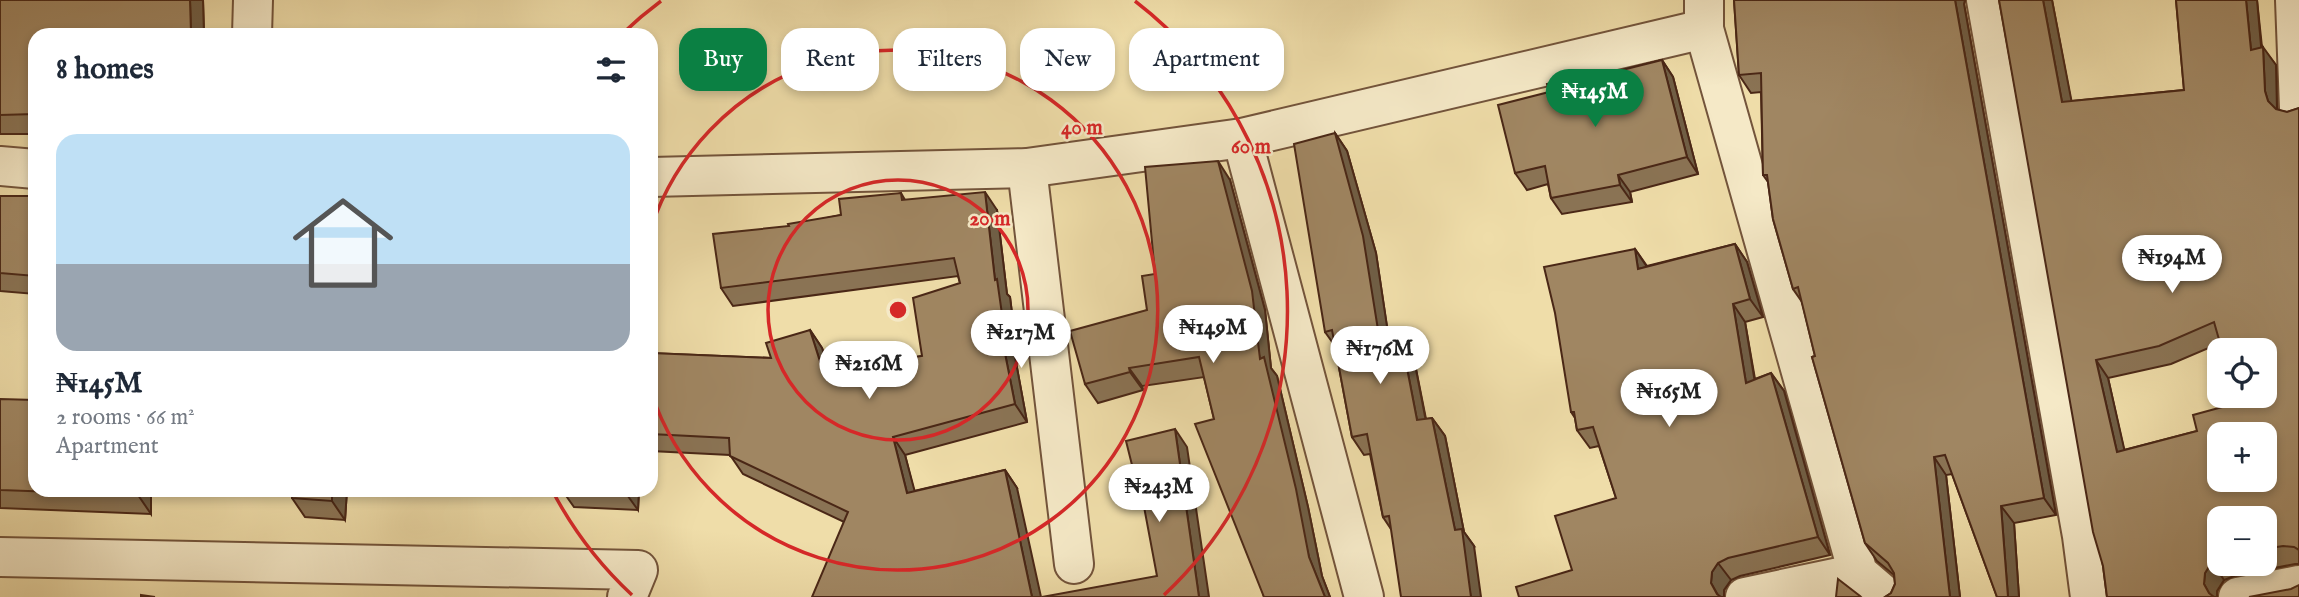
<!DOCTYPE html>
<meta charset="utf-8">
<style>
:root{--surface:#fff;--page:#f6f6f7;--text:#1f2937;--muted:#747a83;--accent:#0b8043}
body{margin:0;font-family:"IM FELL English",serif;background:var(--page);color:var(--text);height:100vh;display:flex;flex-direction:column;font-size:26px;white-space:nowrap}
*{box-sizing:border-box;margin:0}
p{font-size:23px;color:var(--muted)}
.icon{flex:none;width:38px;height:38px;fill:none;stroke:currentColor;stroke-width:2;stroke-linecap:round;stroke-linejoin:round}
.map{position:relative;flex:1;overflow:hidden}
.sheet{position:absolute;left:28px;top:28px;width:630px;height:469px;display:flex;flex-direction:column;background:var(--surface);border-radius:21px;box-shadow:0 4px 10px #0003}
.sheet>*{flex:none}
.banner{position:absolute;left:679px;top:28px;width:665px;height:63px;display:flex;gap:14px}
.tools{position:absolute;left:2207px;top:338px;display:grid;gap:14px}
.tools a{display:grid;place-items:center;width:70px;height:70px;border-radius:14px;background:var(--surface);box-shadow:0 4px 10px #0003;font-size:35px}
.price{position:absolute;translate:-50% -60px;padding:0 16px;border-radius:24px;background:#fff;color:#222;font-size:23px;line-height:46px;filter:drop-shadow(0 2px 4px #0008)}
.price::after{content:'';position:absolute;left:50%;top:42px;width:21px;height:16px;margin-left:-10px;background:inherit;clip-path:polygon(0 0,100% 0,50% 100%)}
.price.selected{background:var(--accent);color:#fff}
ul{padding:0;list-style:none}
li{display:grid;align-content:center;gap:14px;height:371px;padding:0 28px}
li span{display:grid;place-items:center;height:217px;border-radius:21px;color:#555}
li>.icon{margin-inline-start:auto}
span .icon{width:126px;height:126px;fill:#fffc;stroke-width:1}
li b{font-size:30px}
h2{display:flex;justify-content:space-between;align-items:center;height:84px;padding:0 28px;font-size:30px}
.tag{padding:0 24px;border-radius:21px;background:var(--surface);box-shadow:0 4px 10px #0003;font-size:24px;line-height:63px}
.tag.selected{background:var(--accent);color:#fff}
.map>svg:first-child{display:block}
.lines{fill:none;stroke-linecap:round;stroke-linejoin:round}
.minor-casing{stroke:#73543b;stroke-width:42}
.minor{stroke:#f5e9c7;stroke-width:38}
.wall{fill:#8a7354;stroke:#4a2716;stroke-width:2;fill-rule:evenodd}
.shaded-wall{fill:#705e45;stroke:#4a2716;stroke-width:2}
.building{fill:#a08662;stroke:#4a2716;stroke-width:2;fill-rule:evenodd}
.ring{fill:none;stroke:#d62828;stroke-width:3.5}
.centre{fill:#d62828;stroke:#f5e9c7;stroke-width:3.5}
.ring-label{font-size:21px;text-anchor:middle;font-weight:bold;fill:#d62828;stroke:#f5e9c7;stroke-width:5;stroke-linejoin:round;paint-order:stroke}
</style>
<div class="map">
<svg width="2299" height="597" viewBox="0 0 2299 597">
<rect width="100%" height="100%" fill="#efdda9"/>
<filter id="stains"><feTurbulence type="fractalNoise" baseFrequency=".00286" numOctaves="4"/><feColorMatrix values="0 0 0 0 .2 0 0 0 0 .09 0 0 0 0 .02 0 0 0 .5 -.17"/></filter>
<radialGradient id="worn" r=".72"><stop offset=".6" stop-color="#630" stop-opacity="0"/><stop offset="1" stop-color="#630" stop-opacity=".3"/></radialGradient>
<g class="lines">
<g class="minor-casing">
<g id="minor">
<path d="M 1704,0 L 1704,29 L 1858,573 L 1886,597"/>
<path d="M 1986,0 L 2082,536 L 2090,597"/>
<path d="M 2295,0 L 2299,108"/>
<path d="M 252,35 L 253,0"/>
<path d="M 1242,138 L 1364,597"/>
<path d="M 0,166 L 35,169"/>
<path d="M 1027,168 L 1074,564"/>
<path d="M 651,177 L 1027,168 L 1242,138 L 1704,29"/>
<path d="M 0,557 L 638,570 L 627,597"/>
<path d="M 1745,597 L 1858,573"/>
<path d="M 2238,597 L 2299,585"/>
</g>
</g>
<use href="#minor" class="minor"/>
</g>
<g class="wall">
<path d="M 0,0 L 203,0 L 204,32 L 207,32 L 209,35 L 35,35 L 35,134 L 0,134 Z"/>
<path d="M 1734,0 L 1965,0 L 1964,4 L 2056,515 L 2014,523 L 2019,597 L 1997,597 L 1952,474 L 1946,475 L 1960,597 L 1885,597 L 1891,593 L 1895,584 L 1894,575 L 1877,561 L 1865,543 L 1812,357 L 1815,356 L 1802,302 L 1793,289 L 1773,219 L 1768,182 L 1763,175 L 1761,92 L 1751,93 L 1739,75 Z"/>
<path d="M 1999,0 L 2052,0 L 2071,101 L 2184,90 L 2176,0 L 2257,0 L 2262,47 L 2276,65 L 2277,110 L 2287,112 L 2299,108 L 2299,564 L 2295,564 L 2234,576 L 2224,580 L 2217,591 L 2217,597 L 2107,597 L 2103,566 ZM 2220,343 L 2237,403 L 2197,431 L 2124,450 L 2108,378 L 2171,364 ZM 2219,518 L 2264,518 L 2264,564 L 2219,564 Z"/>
<path d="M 1662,60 L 1673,77 L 1698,174 L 1630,192 L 1632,202 L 1562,214 L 1551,198 L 1548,184 L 1527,190 L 1515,173 L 1549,92 L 1581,76 L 1584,80 Z"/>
<path d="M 1335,133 L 1347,151 L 1376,253 L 1388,334 L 1400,332 L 1412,349 L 1426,419 L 1432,418 L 1445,436 L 1464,532 L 1474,546 L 1391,529 L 1383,517 L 1370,454 L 1364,455 L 1352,437 L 1335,346 L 1325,332 Z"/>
<path d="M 1230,180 L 1265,310 L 1271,368 L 1277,376 L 1308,507 L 1322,576 L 1330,597 L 1264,597 L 1214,419 L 1204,377 L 1142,386 L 1143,390 L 1098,403 L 1085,384 L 1147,310 L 1155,274 Z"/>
<path d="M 901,193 L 905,200 L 997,210 L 1007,294 L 1010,297 L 1016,346 L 1013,346 L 1027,422 L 905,455 L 914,491 L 1005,470 L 1017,488 L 844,522 L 743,474 L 730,455 L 651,451 L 651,353 L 771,358 L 810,330 L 822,348 L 830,370 L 922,356 L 960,283 L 958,276 L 733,306 L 721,288 L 789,226 L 841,215 Z"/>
<path d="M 0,196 L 35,196 L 35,294 L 0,291 Z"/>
<path d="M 1735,244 L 1747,262 L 1763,317 L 1745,322 L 1755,379 L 1771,373 L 1784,391 L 1830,555 L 1740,576 L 1731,580 L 1724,590 L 1572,570 L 1616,498 L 1599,446 L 1590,448 L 1577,430 L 1575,418 L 1571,412 L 1635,249 L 1647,266 Z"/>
<path d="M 0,399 L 35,490 L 151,490 L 151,514 L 0,508 Z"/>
<path d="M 292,490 L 347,490 L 345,520 L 305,517 L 292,498 Z"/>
<path d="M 562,490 L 639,490 L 638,510 L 574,507 Z"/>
</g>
<g class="shaded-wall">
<path d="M 190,0 L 203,0 L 204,35 L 191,33 Z"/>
<path d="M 1955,0 L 1965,0 L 1964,4 L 2056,515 L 2044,498 Z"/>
<path d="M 2043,0 L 2052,0 L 2075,119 L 2062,102 Z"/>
<path d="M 2246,0 L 2257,0 L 2263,68 L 2251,50 Z"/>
<path d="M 2263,47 L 2276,65 L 2277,109 L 2280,119 L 2268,101 L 2265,91 Z"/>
<path d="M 1662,60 L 1673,77 L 1698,174 L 1687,157 Z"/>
<path d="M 1335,133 L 1347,151 L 1376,253 L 1391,353 L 1379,336 Z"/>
<path d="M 1218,161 L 1230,180 L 1265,310 L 1271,368 L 1277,376 L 1308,507 L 1322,576 L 1330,597 L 1325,597 L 1309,557 L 1260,359 Z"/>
<path d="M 1618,175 L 1630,192 L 1632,202 L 1620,185 Z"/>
<path d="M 985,192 L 997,210 L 1007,294 L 1010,297 L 1016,346 L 1004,328 L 995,280 Z"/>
<path d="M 1735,244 L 1747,262 L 1763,317 L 1750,299 Z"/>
<path d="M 651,247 L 653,284 L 651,281 Z"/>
<path d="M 1635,249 L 1647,267 L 1638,269 Z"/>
<path d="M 1733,304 L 1745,322 L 1758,401 L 1746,383 Z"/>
<path d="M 1000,328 L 1013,346 L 1027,422 L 1015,404 Z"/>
<path d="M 810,330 L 822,348 L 836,389 L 823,371 Z"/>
<path d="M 1400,332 L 1412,349 L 1429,437 L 1417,420 Z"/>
<path d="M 2096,360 L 2108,378 L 2129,470 L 2117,452 Z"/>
<path d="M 1129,368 L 1142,386 L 1143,390 L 1130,372 Z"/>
<path d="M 1771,373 L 1784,391 L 1830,555 L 1818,537 Z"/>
<path d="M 1432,418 L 1445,436 L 1464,532 L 1474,546 L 1481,597 L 1471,597 L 1455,530 Z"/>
<path d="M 1175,429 L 1187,447 L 1209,597 L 1199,597 Z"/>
<path d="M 893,437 L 905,455 L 920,511 L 907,493 Z"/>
<path d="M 1934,457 L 1946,475 L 1960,597 L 1950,597 Z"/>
<path d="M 1005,470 L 1017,488 L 1041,597 L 1032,597 Z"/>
<path d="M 138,490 L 151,490 L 151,514 L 138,495 Z"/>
<path d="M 332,490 L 347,490 L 345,520 L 332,501 Z"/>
<path d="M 625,490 L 639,490 L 638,510 L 625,492 Z"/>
<path d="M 2001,506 L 2014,523 L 2019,597 L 2008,597 Z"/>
<path d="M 2212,562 L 2224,580 L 2217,591 L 2217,597 L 2211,597 L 2204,584 L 2205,573 Z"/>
<path d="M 1718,563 L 1731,580 L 1724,590 L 1724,597 L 1719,597 L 1711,583 L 1712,572 Z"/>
</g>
<g class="building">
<path d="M 0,0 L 190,0 L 191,33 L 207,32 L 207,35 L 35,35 L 35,114 L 0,115 Z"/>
<path d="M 1734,0 L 1955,0 L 2044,498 L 2001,506 L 2008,597 L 1997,597 L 1945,455 L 1934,457 L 1950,597 L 1885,597 L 1891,593 L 1895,584 L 1894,573 L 1888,563 L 1865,543 L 1812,357 L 1815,356 L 1798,287 L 1793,289 L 1773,219 L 1767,175 L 1763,175 L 1761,73 L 1739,75 Z"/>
<path d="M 1999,0 L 2043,0 L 2062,102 L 2184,90 L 2176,0 L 2246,0 L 2251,50 L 2263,47 L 2265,91 L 2268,101 L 2276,109 L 2287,112 L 2299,108 L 2299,550 L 2294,547 L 2283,546 L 2264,549 L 2264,518 L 2219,518 L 2219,559 L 2212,562 L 2205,573 L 2204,584 L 2209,593 L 2214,597 L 2107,597 L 2103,566 L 2093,532 ZM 2214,322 L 2222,350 L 2264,350 L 2264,396 L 2235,396 L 2237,403 L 2193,415 L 2197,431 L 2117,452 L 2096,360 L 2159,346 ZM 2219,434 L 2264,434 L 2264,480 L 2219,480 Z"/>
<path d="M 1662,60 L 1687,157 L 1618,175 L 1620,185 L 1551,198 L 1545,166 L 1515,173 L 1498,105 L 1549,92 L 1547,84 L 1581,76 L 1582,80 Z"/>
<path d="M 1335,133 L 1363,236 L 1379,336 L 1400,332 L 1417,420 L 1432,418 L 1455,530 L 1462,529 L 1471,597 L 1401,597 L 1389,516 L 1383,517 L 1367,434 L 1352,437 L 1332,330 L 1325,332 L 1294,144 Z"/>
<path d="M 1218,161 L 1252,291 L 1260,359 L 1264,357 L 1296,489 L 1309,557 L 1325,597 L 1264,597 L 1195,424 L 1214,419 L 1199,357 L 1129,368 L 1130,372 L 1085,384 L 1070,331 L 1147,310 L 1142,276 L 1155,274 L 1145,167 Z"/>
<path d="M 985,192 L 995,280 L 997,279 L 1004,328 L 1000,328 L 1015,404 L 893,437 L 907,493 L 1005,470 L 1032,597 L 812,597 L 848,512 L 730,456 L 729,438 L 651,434 L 651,353 L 771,358 L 766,343 L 810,330 L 823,371 L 922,356 L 913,298 L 960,283 L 954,258 L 721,288 L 713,234 L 789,226 L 788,224 L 841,215 L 839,199 L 901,193 L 902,200 Z"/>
<path d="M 0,196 L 35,196 L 35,276 L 0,273 Z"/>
<path d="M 1735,244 L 1750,299 L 1733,304 L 1746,383 L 1771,373 L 1818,537 L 1728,558 L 1718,563 L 1712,572 L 1711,583 L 1717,594 L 1721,597 L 1519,597 L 1516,587 L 1572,570 L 1555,516 L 1616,498 L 1593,427 L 1577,430 L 1574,412 L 1571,412 L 1555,313 L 1544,267 L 1635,249 L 1638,269 Z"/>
<path d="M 0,399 L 35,400 L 35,490 L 138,490 L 138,495 L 0,490 Z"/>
<path d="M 1175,429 L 1199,597 L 1042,597 L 1157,576 L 1139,480 L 1136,481 L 1126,441 Z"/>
<path d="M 292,490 L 332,490 L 332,501 L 292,498 Z"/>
<path d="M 579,490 L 625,490 L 625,492 Z"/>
<path d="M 1838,579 L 1860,596 L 1861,597 L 1836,597 Z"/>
<path d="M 2299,585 L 2299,597 L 2249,597 L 2291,589 Z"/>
<path d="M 141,595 L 155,597 L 141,597 Z"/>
</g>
<g class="ring">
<circle cx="898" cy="310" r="130"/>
<path d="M651 228A260 260 0 1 1 651 392"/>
<path d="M632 595A390 390 0 0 1 552 490M622 34A390 390 0 0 1 661 1M1135 1A390 390 0 0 1 1164 595"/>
</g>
<circle cx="898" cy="310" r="10" class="centre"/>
<g class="ring-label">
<text x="1082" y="134">40 m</text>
<text x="1251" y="153">60 m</text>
<text x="990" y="225">20 m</text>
</g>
<rect width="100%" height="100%" filter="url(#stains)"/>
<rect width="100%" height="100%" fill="url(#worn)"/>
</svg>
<div class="tools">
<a><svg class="icon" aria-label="locate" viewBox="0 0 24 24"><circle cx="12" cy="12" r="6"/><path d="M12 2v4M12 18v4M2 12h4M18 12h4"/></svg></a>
<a>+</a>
<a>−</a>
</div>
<b class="price selected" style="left:1595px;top:129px">₦145M</b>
<b class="price" style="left:2172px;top:295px">₦194M</b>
<b class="price" style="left:1213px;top:365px">₦149M</b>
<b class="price" style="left:1021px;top:370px">₦217M</b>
<b class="price" style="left:1380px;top:386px">₦176M</b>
<b class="price" style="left:869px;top:401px">₦216M</b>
<b class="price" style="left:1669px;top:429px">₦165M</b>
<b class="price" style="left:1159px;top:524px">₦243M</b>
<div class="banner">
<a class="tag selected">Buy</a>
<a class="tag">Rent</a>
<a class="tag">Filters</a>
<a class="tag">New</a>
<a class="tag">Apartment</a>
</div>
<section class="sheet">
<h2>8 homes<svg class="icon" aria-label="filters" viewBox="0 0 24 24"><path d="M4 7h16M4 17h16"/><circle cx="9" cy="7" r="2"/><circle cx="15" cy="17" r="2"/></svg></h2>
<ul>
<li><span style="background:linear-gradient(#bfe0f5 60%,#9aa5b1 0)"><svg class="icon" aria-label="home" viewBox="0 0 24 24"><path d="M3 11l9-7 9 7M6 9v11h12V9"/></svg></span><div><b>₦145M</b><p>2 rooms · 66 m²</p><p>Apartment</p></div></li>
</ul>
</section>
</div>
